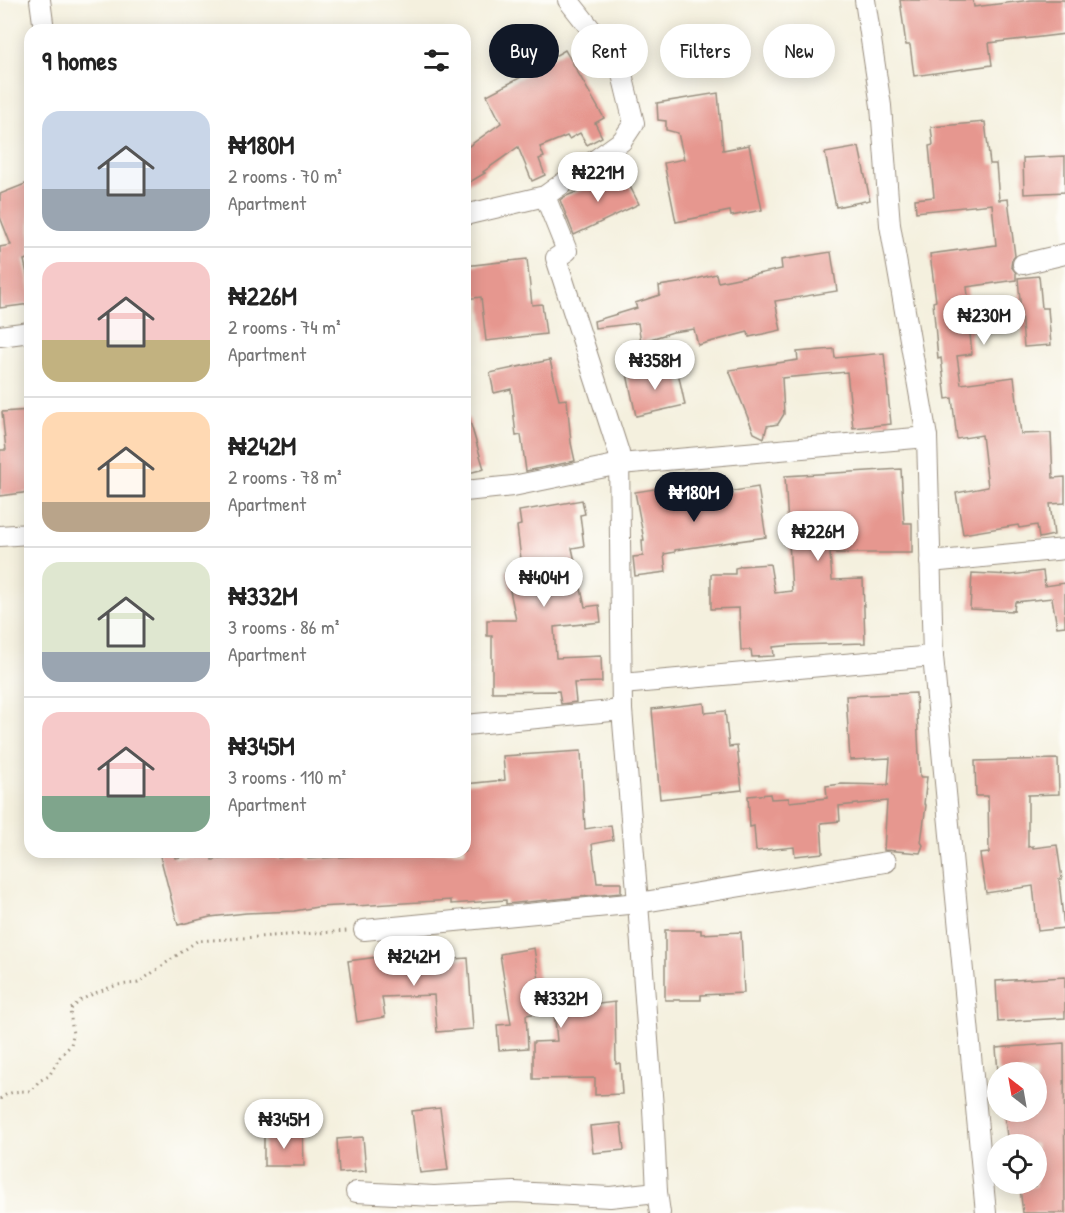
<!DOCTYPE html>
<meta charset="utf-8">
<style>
:root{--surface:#fff;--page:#f6f6f6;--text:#222;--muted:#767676;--line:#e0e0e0;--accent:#111827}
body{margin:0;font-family:"Patrick Hand",sans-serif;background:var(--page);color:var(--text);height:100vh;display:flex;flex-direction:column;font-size:22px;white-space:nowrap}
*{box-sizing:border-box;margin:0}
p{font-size:20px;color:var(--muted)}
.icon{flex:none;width:33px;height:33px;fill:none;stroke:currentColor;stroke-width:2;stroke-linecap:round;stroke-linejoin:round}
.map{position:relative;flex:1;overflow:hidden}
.side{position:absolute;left:24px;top:24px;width:447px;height:834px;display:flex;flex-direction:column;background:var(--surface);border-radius:18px;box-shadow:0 3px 15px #0003}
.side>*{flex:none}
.hud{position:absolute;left:489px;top:24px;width:486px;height:54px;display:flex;gap:12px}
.needle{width:39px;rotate:329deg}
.buttons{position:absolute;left:987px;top:1062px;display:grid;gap:12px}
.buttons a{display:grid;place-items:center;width:60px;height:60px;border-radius:50%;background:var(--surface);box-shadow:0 3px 15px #0003;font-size:30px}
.price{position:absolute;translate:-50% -51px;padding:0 14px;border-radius:21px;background:#fff;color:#222;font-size:20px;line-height:39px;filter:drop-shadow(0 2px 3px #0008)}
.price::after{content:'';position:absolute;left:50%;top:36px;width:18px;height:14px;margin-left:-9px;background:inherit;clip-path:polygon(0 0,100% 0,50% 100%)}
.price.current{background:var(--accent);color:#fff}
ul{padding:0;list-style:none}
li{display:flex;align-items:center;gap:18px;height:150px;padding:0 18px}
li+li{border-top:2px solid var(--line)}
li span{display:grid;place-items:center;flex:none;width:168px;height:120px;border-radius:18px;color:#555}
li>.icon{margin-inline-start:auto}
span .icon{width:72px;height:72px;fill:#fffc;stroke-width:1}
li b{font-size:26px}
h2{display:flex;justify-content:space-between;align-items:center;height:72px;padding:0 18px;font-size:26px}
.tag{padding:0 21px;border-radius:27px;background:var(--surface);box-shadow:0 3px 15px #0003;font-size:21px;line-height:54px}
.tag.current{background:var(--accent);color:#fff}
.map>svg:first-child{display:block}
.building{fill:#e6978f}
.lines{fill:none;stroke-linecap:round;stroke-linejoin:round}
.street-casing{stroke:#988d7e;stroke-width:22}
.path{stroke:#988d7e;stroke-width:3;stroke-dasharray:1.5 4.5;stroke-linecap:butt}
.street{stroke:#fff;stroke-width:20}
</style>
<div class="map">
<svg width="1065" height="1213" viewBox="0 0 1065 1213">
<rect width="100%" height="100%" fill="#fdfcf7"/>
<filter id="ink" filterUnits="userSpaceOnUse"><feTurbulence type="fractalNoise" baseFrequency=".0167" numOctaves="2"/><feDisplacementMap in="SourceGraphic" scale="12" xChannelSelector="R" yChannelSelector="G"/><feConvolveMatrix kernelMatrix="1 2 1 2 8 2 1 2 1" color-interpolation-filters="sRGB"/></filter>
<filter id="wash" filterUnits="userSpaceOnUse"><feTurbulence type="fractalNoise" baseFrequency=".008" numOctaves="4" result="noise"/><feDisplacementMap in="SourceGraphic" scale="24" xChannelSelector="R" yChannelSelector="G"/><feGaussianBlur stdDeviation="1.35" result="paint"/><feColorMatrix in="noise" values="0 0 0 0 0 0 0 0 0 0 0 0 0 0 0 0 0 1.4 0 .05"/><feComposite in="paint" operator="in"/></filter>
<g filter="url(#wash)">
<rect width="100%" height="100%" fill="#f4f0de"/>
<g id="blocks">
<g class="building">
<path d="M 900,0 L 973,0 L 974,7 L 1031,0 L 1065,0 L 1065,34 L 989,43 L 992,65 L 914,76 L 910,45 L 906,45 Z"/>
<path d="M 565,50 L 604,118 L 595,123 L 602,137 L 587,145 L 580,133 L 569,139 L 567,136 L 540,147 L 544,157 L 539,159 L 545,175 L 532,181 L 518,147 L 483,172 L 485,173 L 465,185 L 465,149 L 501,123 L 487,95 L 531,72 L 530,70 Z"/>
<path d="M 718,93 L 723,150 L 749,145 L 762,210 L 731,216 L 730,211 L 676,222 L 664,163 L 684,159 L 678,133 L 666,130 L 666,121 L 658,120 L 657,103 Z"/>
<path d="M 985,122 L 990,164 L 996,164 L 999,200 L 1008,199 L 1015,256 L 1012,260 L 1011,266 L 1016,273 L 1016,280 L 967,287 L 972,333 L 970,334 L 972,354 L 957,356 L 961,384 L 1014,377 L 1021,434 L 1051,433 L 1053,478 L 1065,477 L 1065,503 L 1050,504 L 1054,535 L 1039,538 L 1037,525 L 1019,528 L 1018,525 L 963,534 L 956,493 L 988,487 L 982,435 L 957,439 L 952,398 L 946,399 L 941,358 L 938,359 L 933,302 L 936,301 L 930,254 L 996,245 L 992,204 L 916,212 L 915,199 L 934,197 L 929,146 L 933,145 L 931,127 Z"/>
<path d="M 859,147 L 870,200 L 836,207 L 825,153 Z"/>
<path d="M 1065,156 L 1065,192 L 1024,194 L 1023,158 Z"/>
<path d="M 623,173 L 639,204 L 574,235 L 560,200 L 564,197 Z"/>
<path d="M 30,182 L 30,258 L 24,260 L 30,288 L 30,304 L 0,308 L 0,247 L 11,245 L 0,217 L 0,194 Z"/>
<path d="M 831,252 L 837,291 L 775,301 L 781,330 L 749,337 L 748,332 L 698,345 L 694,329 L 673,332 L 641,342 L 638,323 L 595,328 L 594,321 L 637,308 L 635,303 L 660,295 L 659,286 L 685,282 L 716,274 L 718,282 L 782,269 L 781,260 Z"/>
<path d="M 527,259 L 532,305 L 542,304 L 546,334 L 486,341 L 481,297 L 465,299 L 465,266 Z"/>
<path d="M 1039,276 L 1042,308 L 1048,308 L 1051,345 L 1024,347 L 1018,278 Z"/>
<path d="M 834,349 L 835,358 L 884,353 L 891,424 L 853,428 L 847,372 L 782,378 L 784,414 L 778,424 L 767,426 L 764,438 L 754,433 L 729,370 L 798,360 L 797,352 Z"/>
<path d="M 550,360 L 559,400 L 567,399 L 571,443 L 575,461 L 526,471 L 521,435 L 516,436 L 511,389 L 494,393 L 490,373 Z"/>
<path d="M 660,367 L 662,375 L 678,372 L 685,405 L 636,416 L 627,374 Z"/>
<path d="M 30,410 L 30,492 L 0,496 L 0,450 L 6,450 L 2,412 Z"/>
<path d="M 465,418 L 469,418 L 484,469 L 465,474 Z"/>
<path d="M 901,469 L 904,523 L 912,523 L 912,553 L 830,553 L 832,580 L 863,579 L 865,643 L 795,645 L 773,647 L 774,656 L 752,657 L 751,650 L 741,650 L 739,608 L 711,609 L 711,574 L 735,574 L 735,568 L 740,567 L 740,566 L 770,564 L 775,593 L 792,591 L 785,476 Z"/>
<path d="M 667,487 L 669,499 L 709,493 L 710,495 L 758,487 L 766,537 L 675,550 L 675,552 L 664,554 L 666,572 L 635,576 L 633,557 L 643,556 L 642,540 L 644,540 L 635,492 Z"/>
<path d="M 582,500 L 585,514 L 580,515 L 584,546 L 572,548 L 585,607 L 599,605 L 601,622 L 554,627 L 556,658 L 601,656 L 602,682 L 574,683 L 576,702 L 561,704 L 559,691 L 492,692 L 492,636 L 487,636 L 487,620 L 516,620 L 506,571 L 522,568 L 517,526 L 521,525 L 519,511 Z"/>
<path d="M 1043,571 L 1045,586 L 1065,583 L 1065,626 L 1057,627 L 1052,598 L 1015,602 L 1014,611 L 970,609 L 972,573 L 1011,575 Z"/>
<path d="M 916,693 L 920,777 L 927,777 L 924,804 L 926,805 L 921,842 L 923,845 L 920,853 L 884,850 L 887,801 L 839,806 L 840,821 L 821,823 L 823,853 L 795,856 L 794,847 L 756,851 L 754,826 L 750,827 L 748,796 L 770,794 L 771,799 L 789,798 L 789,802 L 827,798 L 826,786 L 842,784 L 888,785 L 890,758 L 850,760 L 846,696 Z"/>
<path d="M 704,703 L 705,713 L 725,711 L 729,747 L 737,746 L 742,790 L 660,799 L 652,709 Z"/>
<path d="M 581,751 L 585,829 L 611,825 L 613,840 L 592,844 L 597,883 L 621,883 L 621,893 L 506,904 L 506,900 L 451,904 L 451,900 L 356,906 L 356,905 L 317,907 L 294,911 L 246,913 L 210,917 L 178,925 L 159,852 L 173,852 L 175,858 L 211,853 L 212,860 L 254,856 L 253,852 L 277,852 L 278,858 L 307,854 L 308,859 L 353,856 L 352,852 L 465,852 L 465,784 L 505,780 L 503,756 Z"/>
<path d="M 1058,759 L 1059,794 L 1028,795 L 1028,847 L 1033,846 L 1033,848 L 1057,845 L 1062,879 L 1059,879 L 1064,928 L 1038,931 L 1033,886 L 986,893 L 980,854 L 989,853 L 988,796 L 976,796 L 975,761 Z"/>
<path d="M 665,930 L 701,930 L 701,934 L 741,932 L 744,993 L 701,995 L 701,1000 L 665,1000 Z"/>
<path d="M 534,948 L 542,999 L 598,994 L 599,1004 L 615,1002 L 616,1064 L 620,1063 L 622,1094 L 595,1095 L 595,1078 L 533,1079 L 533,1042 L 557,1041 L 554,1010 L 526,1015 L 528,1048 L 499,1050 L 497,1025 L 511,1024 L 500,954 Z"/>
<path d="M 423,954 L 423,961 L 468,958 L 473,1029 L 437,1032 L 434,995 L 382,997 L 385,1017 L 357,1022 L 348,961 L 385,956 Z"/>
<path d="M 1065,977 L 1065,1018 L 998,1022 L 996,981 Z"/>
<path d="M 1064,1043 L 1065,1213 L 1023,1213 L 1020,1188 L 1036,1186 L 1036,1144 L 1008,1144 L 1004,1112 L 1036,1112 L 1036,1072 L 998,1072 L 996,1048 Z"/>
<path d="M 440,1108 L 448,1170 L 420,1173 L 412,1111 Z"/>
<path d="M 621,1123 L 624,1150 L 593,1153 L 590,1126 Z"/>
<path d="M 303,1133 L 304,1166 L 264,1166 L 264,1134 Z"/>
<path d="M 363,1137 L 366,1171 L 339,1173 L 337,1139 Z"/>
</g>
</g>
</g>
<g filter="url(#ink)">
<use href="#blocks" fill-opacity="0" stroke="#988d7e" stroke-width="1.5"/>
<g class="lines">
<g class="street-casing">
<g id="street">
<path d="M 40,0 L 44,30"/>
<path d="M 865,0 L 881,106 L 890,225 L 927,437 L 933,656 L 986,1213"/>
<path d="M 545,196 L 567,251 L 556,258 L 619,453 L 622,710 L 638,903 L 653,1108 L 657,1192 L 660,1213"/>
<path d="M 465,215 L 545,196 L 622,141 L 634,123 L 621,70 L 600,44 L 590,28 L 568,0"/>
<path d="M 1023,264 L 1065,254"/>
<path d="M 0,336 L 30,332"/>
<path d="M 465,491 L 513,486 L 620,464 L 927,437"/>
<path d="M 0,536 L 30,534"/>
<path d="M 930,562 L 1065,549"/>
<path d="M 622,684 L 933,656"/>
<path d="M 465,725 L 622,710"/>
<path d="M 364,930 L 638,903 L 886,862"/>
<path d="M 356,1192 L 434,1196 L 514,1192 L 610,1197 L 657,1192"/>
</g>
</g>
<path class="path" d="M 0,1099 C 9,1091 19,1091 31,1091 L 39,1081 L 49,1076 L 60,1057 L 71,1045 L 73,1035 L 70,1010 L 81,1000 L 95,993 L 117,985 L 138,983 L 197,941 L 348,931"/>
<use href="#street" class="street"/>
</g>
</g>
</svg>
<div class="buttons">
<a><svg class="needle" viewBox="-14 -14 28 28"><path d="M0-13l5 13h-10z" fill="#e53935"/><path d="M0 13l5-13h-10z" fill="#767676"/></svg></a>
<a><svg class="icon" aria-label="locate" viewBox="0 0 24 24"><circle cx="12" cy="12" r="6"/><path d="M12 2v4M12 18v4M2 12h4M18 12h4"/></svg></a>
</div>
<b class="price" style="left:598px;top:203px">₦221M</b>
<b class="price" style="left:984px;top:346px">₦230M</b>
<b class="price" style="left:655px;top:391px">₦358M</b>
<b class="price current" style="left:694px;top:523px">₦180M</b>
<b class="price" style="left:818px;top:562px">₦226M</b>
<b class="price" style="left:544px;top:608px">₦404M</b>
<b class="price" style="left:414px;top:987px">₦242M</b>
<b class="price" style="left:561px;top:1029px">₦332M</b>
<b class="price" style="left:284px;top:1150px">₦345M</b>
<div class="hud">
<a class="tag current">Buy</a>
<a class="tag">Rent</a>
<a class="tag">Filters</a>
<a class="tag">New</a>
</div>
<section class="side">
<h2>9 homes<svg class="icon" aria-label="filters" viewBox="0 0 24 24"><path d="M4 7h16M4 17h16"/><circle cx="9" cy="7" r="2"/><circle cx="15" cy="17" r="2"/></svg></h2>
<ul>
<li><span style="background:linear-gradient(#c9d6e8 65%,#9aa5b1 0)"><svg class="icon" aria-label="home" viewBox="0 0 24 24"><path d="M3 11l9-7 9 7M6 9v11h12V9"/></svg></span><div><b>₦180M</b><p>2 rooms · 70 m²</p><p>Apartment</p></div></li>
<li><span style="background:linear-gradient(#f6c9c9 65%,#c2b280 0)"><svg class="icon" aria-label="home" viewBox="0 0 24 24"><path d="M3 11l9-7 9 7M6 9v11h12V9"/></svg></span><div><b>₦226M</b><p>2 rooms · 74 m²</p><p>Apartment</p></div></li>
<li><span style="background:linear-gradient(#ffd9b3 75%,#b9a48a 0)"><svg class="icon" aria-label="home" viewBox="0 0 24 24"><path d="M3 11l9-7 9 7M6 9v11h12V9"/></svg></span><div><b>₦242M</b><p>2 rooms · 78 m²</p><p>Apartment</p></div></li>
<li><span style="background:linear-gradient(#dfe7d0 75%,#9aa5b1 0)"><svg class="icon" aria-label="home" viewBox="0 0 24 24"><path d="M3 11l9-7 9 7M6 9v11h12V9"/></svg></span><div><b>₦332M</b><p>3 rooms · 86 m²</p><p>Apartment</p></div></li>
<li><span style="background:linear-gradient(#f6c9c9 70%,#7fa58c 0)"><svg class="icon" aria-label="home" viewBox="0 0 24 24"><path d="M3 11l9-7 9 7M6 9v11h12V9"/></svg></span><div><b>₦345M</b><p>3 rooms · 110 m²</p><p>Apartment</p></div></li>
</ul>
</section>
</div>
